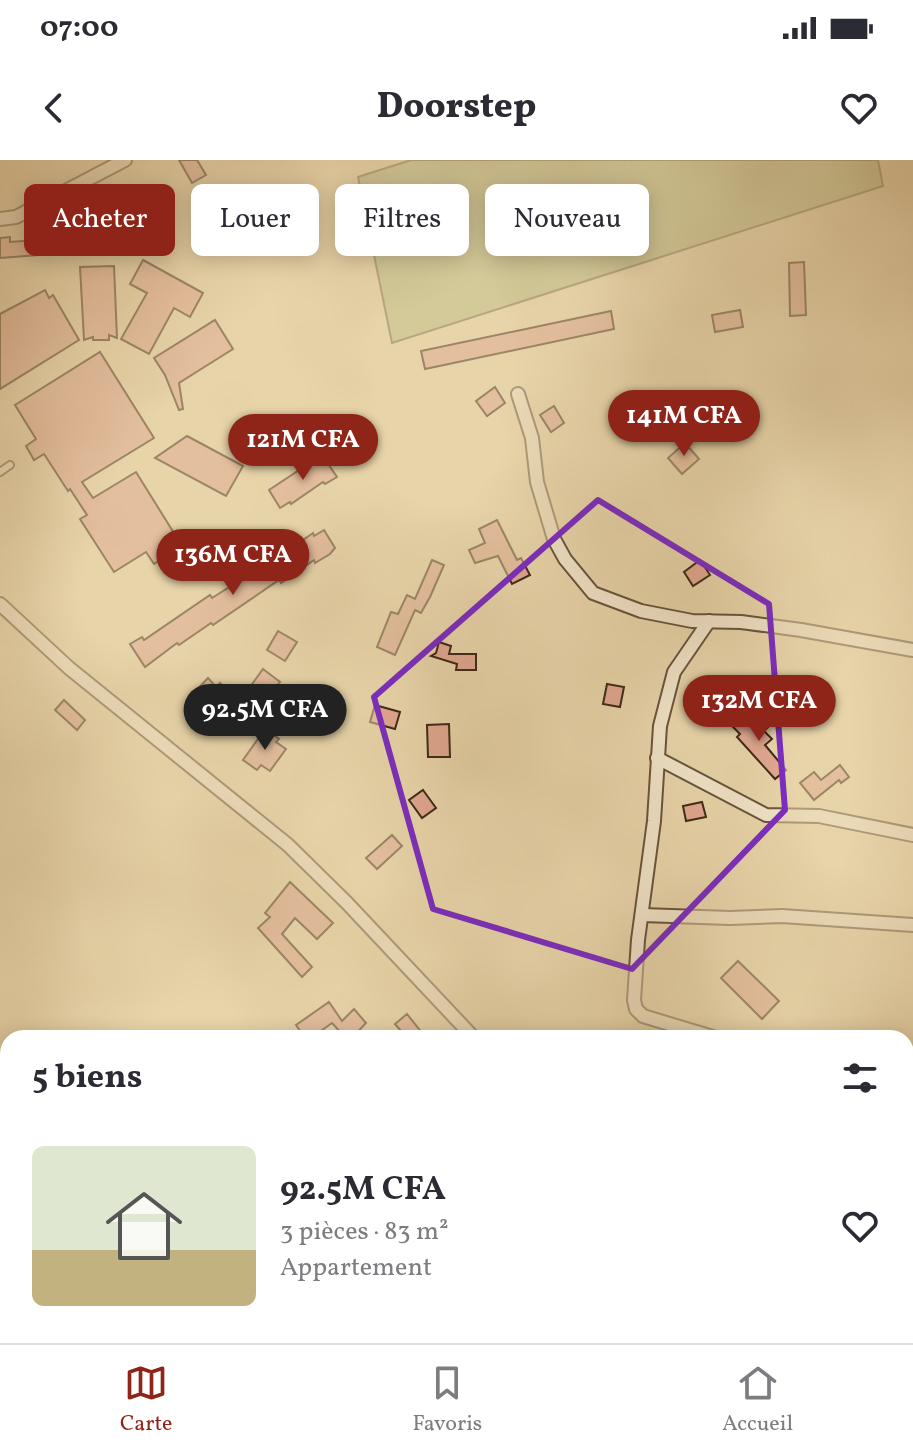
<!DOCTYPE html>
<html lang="fr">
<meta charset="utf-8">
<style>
:root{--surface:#fff;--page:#f2f2f3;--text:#2b2b33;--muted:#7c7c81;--line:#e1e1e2;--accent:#8f2418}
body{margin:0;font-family:Vollkorn,serif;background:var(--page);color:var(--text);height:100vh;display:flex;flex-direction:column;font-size:30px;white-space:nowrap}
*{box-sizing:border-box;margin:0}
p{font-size:26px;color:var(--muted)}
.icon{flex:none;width:44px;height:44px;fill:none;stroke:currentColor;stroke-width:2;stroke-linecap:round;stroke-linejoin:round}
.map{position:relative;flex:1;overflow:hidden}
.side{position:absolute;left:0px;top:870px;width:914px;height:314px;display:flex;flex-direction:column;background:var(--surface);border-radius:24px 24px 0 0;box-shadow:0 4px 20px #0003}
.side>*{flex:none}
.hud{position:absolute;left:24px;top:24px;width:866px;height:72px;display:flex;gap:16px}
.price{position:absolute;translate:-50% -68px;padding:0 18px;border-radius:28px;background:var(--accent);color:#fff;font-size:26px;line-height:52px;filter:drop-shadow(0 2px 4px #0008)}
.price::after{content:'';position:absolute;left:50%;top:48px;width:24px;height:18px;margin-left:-12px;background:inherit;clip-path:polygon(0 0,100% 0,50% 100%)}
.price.selected{background:#222;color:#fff}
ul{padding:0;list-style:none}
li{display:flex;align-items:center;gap:24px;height:200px;padding:0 32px}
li+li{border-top:2px solid var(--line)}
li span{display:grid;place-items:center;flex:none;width:224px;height:160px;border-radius:12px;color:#555}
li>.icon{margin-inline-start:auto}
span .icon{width:96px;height:96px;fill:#fffc;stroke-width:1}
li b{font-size:34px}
h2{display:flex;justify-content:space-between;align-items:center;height:96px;padding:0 32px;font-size:34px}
.pill{padding:0 28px;border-radius:12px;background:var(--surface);box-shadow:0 4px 20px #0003;font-size:28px;line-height:72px}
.pill.selected{background:var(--accent);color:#fff}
.status{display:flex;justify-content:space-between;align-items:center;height:56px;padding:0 40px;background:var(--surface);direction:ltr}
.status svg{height:22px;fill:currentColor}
header{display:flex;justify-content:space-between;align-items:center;height:104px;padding:0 32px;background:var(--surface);font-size:36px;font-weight:800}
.dock{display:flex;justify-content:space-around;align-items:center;height:112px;border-top:2px solid var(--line);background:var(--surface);font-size:22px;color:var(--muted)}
.dock a{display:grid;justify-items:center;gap:4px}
.dock .selected{color:var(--accent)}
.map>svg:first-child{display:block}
.green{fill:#babc85;stroke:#7c724e;stroke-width:2}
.building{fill:#e0a790;stroke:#3e2817;stroke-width:2}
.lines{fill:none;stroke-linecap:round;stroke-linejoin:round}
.service-casing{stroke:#68533c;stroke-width:10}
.minor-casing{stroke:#68533c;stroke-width:16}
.service{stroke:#f0e3c7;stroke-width:6}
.minor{stroke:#f0e3c7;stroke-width:12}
.marked{fill:none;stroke:#7b2cbf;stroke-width:6;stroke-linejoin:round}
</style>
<div class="status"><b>07:00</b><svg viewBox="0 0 49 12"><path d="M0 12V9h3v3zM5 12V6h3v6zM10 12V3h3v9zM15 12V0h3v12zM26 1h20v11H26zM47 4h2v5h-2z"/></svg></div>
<header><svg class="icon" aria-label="back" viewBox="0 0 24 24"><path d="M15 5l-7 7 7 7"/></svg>Doorstep<svg class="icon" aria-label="heart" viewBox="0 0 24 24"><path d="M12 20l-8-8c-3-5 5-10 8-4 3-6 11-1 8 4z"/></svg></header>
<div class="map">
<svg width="913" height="1183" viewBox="0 0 913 1183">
<rect width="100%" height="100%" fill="#e8d4a9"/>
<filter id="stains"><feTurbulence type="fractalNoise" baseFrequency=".0025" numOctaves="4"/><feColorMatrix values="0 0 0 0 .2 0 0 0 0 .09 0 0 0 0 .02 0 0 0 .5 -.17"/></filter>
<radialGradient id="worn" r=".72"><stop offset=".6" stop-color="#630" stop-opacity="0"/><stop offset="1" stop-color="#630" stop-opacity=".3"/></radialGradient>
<path class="green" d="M 411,0 L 878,0 L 883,26 L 392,183 L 358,17 Z"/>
<g class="building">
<path d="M 179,0 L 197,0 L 206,15 L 192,23 Z"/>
<path d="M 10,77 L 10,82 L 50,79 L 51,94 L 0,98 L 0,78 Z"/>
<path d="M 143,100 L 203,133 L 190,157 L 174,148 L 149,194 L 121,179 L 147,133 L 130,124 Z"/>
<path d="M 804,102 L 806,155 L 790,156 L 789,103 Z"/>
<path d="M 114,106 L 117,178 L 109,175 L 109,180 L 93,180 L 93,177 L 84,180 L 80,107 Z"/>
<path d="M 45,130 L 49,138 L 53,135 L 79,180 L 0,229 L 0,154 Z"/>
<path d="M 740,150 L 743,167 L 715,172 L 712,155 Z"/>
<path d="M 611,151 L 614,169 L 425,209 L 421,191 Z"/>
<path d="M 215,160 L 233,189 L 179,223 L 183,249 L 179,250 L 165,215 L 154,198 Z"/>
<path d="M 100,192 L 154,278 L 82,322 L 93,338 L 136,312 L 182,386 L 154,404 L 146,392 L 114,412 L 80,359 L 87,355 L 70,329 L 68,331 L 44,294 L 34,300 L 26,286 L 36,279 L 15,245 Z"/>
<path d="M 495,227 L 505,243 L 487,256 L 476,241 Z"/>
<path d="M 554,246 L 564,263 L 551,272 L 540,255 Z"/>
<path d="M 187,276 L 243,306 L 226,336 L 155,298 Z"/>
<path d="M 685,283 L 699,299 L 682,314 L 668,298 Z"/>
<path d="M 322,295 L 337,317 L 325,324 L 323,322 L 291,344 L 290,342 L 280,348 L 269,330 Z"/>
<path d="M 497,360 L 517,400 L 521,398 L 530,415 L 512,424 L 498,396 L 475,403 L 469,390 L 485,383 L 479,369 Z"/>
<path d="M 324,370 L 335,388 L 330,394 L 315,403 L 314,400 L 281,423 L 279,420 L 213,465 L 211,463 L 179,485 L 177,483 L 145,507 L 130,484 L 142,477 L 144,480 L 210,435 L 212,438 L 234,424 L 233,421 L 244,414 L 246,417 L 278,393 L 280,396 L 313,373 L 314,376 Z"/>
<path d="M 432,400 L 444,405 L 430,437 L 421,453 L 415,450 L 395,495 L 377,487 L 391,452 L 398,454 L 407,435 L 415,439 Z"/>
<path d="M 700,400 L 710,415 L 693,426 L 684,412 Z"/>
<path d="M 278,471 L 297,482 L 285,501 L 267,490 Z"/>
<path d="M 439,482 L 451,486 L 449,494 L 476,494 L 476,510 L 456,510 L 457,504 L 431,496 L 436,493 Z"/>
<path d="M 263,509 L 280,522 L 263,544 L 247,531 Z"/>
<path d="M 208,518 L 216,527 L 220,523 L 233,536 L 211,559 L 208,556 L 204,561 L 193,550 L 198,545 L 190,537 Z"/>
<path d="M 607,524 L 624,527 L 620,547 L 603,544 Z"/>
<path d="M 64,540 L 85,560 L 77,570 L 55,550 Z"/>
<path d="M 375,545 L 400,552 L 395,569 L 370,562 Z"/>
<path d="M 748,553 L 754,561 L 759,556 L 769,566 L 764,571 L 772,579 L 765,585 L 786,610 L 775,619 L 737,577 L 740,574 L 733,567 Z"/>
<path d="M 449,564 L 450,597 L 428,597 L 427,565 Z"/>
<path d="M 265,569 L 279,579 L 276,582 L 286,589 L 270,611 L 261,605 L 257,610 L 243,600 Z"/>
<path d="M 840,605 L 849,617 L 841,623 L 839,620 L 814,640 L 800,623 L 814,612 L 821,620 Z"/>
<path d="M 423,630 L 436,648 L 422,658 L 409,640 Z"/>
<path d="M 702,642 L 706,657 L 686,661 L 683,646 Z"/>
<path d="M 392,675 L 402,686 L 377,709 L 366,698 Z"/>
<path d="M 290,722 L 333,763 L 317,779 L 295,758 L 282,774 L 312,807 L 302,817 L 258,768 L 270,757 L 265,753 Z"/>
<path d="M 738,801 L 779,841 L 762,859 L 721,818 Z"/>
<path d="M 329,842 L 342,861 L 354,849 L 366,863 L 352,878 L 346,878 L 332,863 L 311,878 L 305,878 L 296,865 Z"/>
<path d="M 407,854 L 426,878 L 407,878 L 395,864 Z"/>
</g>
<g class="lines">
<g class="service-casing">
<path id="service" d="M 0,312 L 10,305"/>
</g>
<g class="minor-casing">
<g id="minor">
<path d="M 0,59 L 16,57 L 125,0"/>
<path d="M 518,234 L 532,278 L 537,322 L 554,379 L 565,399 L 593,433 L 641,451 L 692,461 L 741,462 L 801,470 L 913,490"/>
<path d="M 0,444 L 69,508 L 288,685 L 347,743 L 474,878"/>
<path d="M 709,461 L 674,512 L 660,566 L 654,661 L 638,780 L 634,840 L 636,849 L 643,856 L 716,878"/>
<path d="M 657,598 L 766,655 L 819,656 L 913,675"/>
<path d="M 642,755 L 730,758 L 782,756 L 913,765"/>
<path d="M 906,897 L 913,897"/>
<path d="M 906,969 L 913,967"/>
</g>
</g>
<use href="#service" class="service"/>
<use href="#minor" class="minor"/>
</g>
<path d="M0 0H913V1183H0ZM 598,340 L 769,444 L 785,650 L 632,809 L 433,749 L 374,537 Z" fill="#e8d4a9" fill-opacity=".55" fill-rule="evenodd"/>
<path class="marked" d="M 598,340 L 769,444 L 785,650 L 632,809 L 433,749 L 374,537 Z"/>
<rect width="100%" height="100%" filter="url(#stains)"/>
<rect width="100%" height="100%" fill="url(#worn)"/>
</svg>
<b class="price" style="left:684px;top:298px">141M CFA</b>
<b class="price" style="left:303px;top:322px">121M CFA</b>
<b class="price" style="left:233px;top:437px">136M CFA</b>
<b class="price" style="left:759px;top:583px">132M CFA</b>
<b class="price selected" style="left:265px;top:592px">92.5M CFA</b>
<div class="hud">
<a class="pill selected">Acheter</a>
<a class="pill">Louer</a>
<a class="pill">Filtres</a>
<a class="pill">Nouveau</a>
</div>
<section class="side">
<h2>5 biens<svg class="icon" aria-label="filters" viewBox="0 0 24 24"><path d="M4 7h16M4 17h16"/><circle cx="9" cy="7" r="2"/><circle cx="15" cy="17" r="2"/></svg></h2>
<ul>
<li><span style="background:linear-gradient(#dfe7d0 65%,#c2b280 0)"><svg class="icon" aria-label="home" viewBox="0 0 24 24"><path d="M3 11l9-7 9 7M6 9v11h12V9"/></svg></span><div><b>92.5M CFA</b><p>3 pièces · 83 m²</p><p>Appartement</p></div><svg class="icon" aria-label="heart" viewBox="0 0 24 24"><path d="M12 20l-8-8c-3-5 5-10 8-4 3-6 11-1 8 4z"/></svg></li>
</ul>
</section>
</div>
<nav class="dock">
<a class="selected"><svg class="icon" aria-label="map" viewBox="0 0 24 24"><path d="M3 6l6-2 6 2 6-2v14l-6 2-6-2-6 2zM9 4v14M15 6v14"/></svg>Carte</a>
<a><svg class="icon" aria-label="saved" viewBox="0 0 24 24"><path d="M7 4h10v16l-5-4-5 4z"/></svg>Favoris</a>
<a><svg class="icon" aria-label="home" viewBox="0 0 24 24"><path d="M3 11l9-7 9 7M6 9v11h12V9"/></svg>Accueil</a>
</nav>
